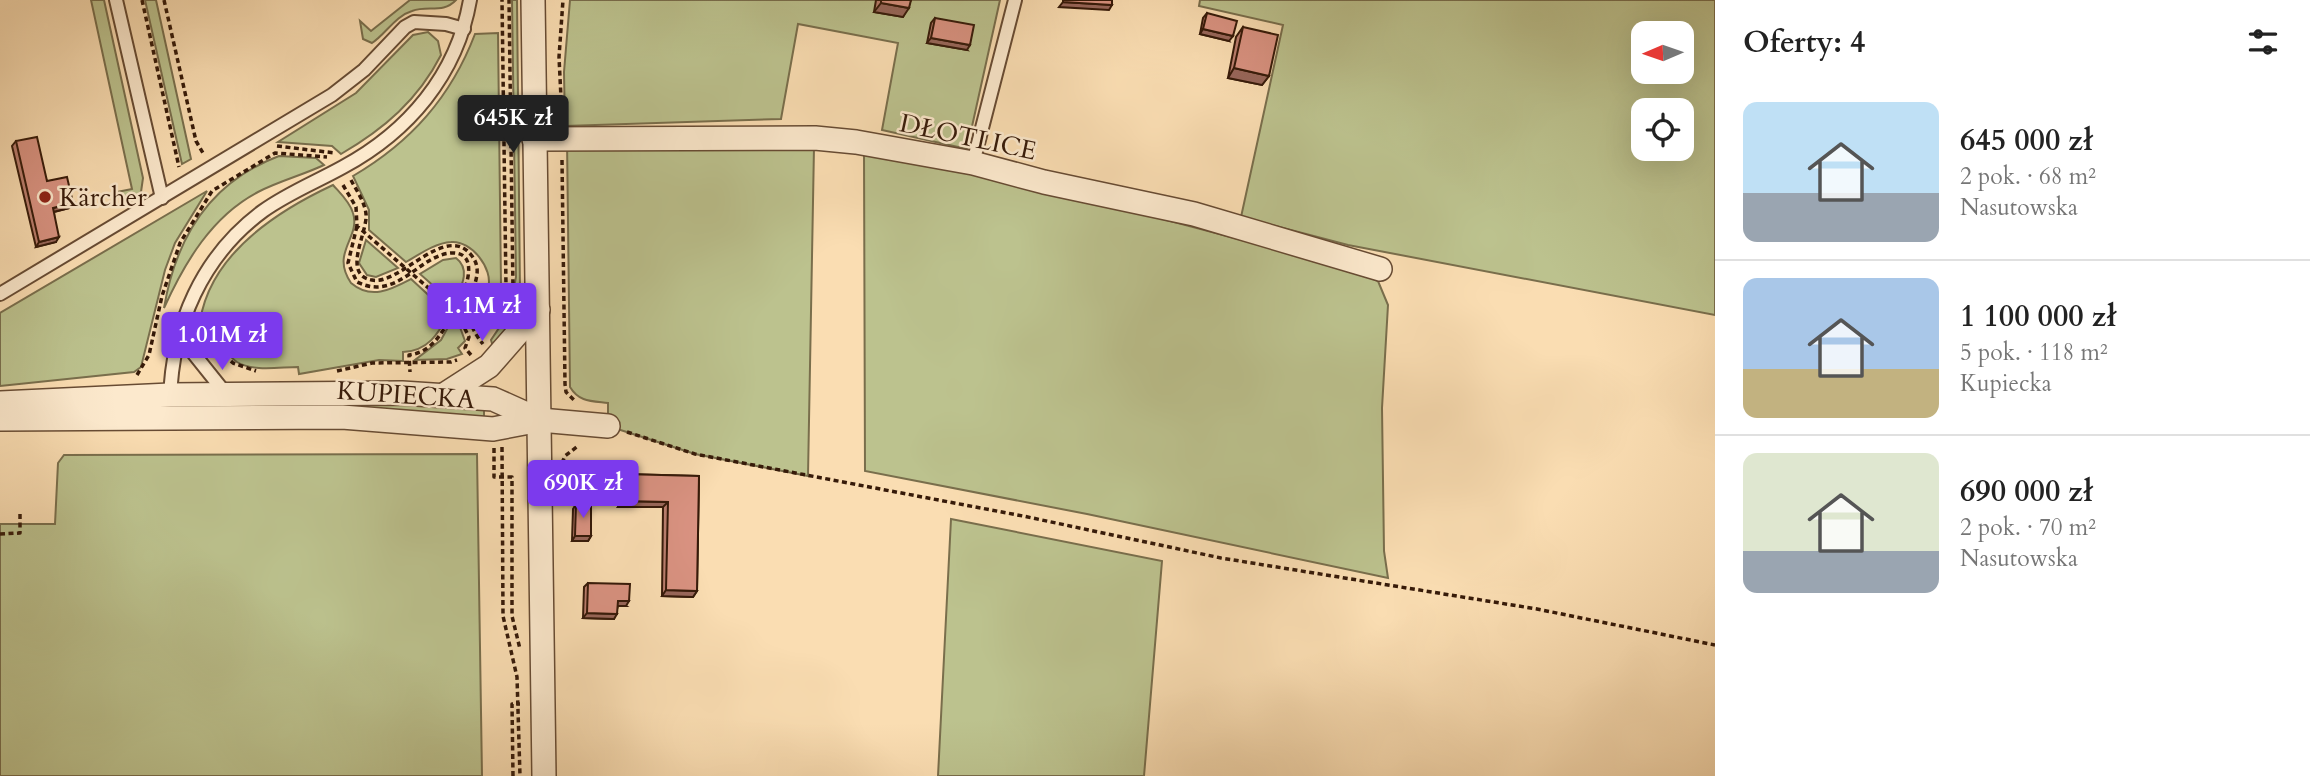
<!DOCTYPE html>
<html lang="pl">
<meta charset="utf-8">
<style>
:root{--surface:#fff;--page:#f6f6f6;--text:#222;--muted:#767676;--line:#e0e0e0;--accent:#7c3aed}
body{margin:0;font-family:Cardo,serif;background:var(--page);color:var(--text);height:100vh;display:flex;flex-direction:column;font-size:26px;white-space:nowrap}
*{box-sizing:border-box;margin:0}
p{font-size:23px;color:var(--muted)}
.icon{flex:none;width:38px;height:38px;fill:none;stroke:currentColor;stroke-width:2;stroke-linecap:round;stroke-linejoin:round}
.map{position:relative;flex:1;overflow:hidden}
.side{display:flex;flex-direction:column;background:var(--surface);width:595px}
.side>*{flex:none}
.needle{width:46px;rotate:268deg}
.controls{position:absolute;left:1631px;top:21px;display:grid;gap:14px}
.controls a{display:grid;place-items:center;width:63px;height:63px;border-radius:14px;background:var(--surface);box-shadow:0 7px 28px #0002;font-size:35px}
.price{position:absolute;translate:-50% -60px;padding:0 16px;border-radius:7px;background:var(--accent);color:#fff;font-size:23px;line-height:46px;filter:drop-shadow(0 2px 4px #0008)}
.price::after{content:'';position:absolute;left:50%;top:42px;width:21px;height:16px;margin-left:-10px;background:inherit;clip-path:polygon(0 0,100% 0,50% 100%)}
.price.selected{background:#222;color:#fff}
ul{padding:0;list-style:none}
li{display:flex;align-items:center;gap:21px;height:175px;padding:0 28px}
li+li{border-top:2px solid var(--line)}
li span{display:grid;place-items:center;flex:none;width:196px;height:140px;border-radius:14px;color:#555}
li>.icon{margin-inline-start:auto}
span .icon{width:84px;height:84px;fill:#fffc;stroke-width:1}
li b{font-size:30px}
h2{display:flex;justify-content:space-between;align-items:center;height:84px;padding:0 28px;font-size:30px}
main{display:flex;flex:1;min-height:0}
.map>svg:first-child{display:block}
.green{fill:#bcc28e;stroke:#796e4c;stroke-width:2;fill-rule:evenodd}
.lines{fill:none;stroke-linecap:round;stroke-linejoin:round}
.lane-casing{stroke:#674b33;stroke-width:16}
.street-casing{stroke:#674b33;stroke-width:26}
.path{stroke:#361a09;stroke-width:3.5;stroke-dasharray:5 3.5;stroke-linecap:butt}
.lane{stroke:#fce9cd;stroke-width:12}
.street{stroke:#fce9cd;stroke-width:23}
.wall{fill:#bb7e6f;stroke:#361a09;stroke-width:2}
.shaded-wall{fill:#98665a;stroke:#361a09;stroke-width:2}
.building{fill:#d99281;stroke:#361a09;stroke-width:2}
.poi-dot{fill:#8f2418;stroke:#fce9cd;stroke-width:2.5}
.labels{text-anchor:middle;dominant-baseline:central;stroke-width:5;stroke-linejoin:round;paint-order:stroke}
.street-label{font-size:26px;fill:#361a09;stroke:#fce9cd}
.poi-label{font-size:26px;fill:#361a09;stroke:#fce9cd;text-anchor:start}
</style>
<main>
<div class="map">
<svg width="1715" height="776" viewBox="0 0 1715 776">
<rect width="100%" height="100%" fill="#faddb2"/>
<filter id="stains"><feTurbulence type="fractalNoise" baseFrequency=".00286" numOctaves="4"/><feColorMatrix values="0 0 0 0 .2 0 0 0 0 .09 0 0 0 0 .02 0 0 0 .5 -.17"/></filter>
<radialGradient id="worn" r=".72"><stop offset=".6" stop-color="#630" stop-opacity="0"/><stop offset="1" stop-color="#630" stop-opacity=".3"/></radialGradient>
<g class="green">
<path d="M 91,0 L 104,0 L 143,178 L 141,192 L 130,202 L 122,201 L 117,192 L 132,189 Z"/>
<path d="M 145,0 L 156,0 L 191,159 L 182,164 Z"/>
<path d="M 410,0 L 456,0 C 443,14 428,5 412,11 C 395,16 386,34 372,43 L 363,39 L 360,21 L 371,31 Z"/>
<path d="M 512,0 L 517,0 L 520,292 L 513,319 L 494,350 L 491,340 L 509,313 L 516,277 Z"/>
<path d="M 570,0 L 1000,0 L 967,149 L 882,130 L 898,43 L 798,24 L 781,119 L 565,126 L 564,72 Z"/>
<path d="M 1200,0 L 1715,0 L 1715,315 L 1348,245 L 1241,217 L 1283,25 L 1199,6 ZM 1643,33 L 1682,33 L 1682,72 L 1643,72 ZM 1643,110 L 1682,110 L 1682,149 L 1643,149 Z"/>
<path d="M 428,32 L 438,41 L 441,55 C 418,100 384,129 341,154 L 332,146 L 278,142 L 356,93 L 413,35 Z"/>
<path d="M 498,33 L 501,286 L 500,298 L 485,323 L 478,314 L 471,315 L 470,309 C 476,303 486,296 488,288 C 494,269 471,240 451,242 C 435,243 420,254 406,262 L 369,230 L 369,210 L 353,176 C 411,142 451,97 475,34 Z"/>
<path d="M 567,139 L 814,147 L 808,476 L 695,454 L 608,426 L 608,403 C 591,401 579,402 570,387 Z"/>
<path d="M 864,151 L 1091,200 L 1352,269 L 1378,281 L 1388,305 L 1382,408 L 1384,551 L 1388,578 L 1087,514 L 865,471 Z"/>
<path d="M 279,156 L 316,158 L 324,165 C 303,175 279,181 258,192 C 212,216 185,262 164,308 C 176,237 210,182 279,156 Z"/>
<path d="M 333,185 C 340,193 350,202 353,213 C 361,238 330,252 351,283 C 371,300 390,290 411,279 L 449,314 C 438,334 428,351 403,352 L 403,361 L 379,360 L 299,374 L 298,367 C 280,367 253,372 237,362 C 221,351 219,334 199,331 C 204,258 273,213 333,185 Z"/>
<path d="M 207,191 L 175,243 L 165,270 L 141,367 L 134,372 L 0,386 L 0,313 Z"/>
<path d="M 366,240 L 398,268 L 376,277 L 367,275 L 359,263 Z"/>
<path d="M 456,258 C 472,270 460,289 454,304 L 420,274 L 443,260 Z"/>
<path d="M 453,318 L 457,319 L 465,341 L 458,348 L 462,354 L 447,359 L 415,360 L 441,340 Z"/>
<path d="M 189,401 L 484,405 L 484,419 L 334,406 L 201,407 L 189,405 Z"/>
<path d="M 477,454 L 482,776 L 0,776 L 0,524 L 55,524 L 58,463 L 64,455 Z"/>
<path d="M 951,519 L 1162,561 L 1144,776 L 938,776 Z"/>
</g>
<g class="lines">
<g class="lane-casing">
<g id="lane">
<path d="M 116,0 L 162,198"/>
<path d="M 973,163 L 1015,0"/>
<path d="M 0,294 L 332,95 L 364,70 L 405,27 L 414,22 L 446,24 L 464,29"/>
<path d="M 183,321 L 194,354 L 226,394"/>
<path d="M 170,400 C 172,325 202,256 263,211 C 288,193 316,182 343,167 C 408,132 457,75 470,0"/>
</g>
</g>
<g class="street-casing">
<g id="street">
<path d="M 533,0 L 544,776"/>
<path d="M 534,139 L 815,138 L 856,142 L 973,163 L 1044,182 L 1194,214 L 1380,269"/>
<path d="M 444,395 L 489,366 L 538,310"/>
<path d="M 0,403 L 170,395 L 402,393 L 493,399 L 540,420"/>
<path d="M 0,419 L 342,417 L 493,429 L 540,420 L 608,426"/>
</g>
</g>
<g class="path">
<path d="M 142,0 L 179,167"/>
<path d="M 164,0 L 196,141 L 203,153"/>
<path d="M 562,118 L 559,57 L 563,0"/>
<path d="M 277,146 L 335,153"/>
<path d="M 562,160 L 565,384 L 566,392 L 575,401"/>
<path d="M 351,180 C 357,191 365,203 366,214 C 368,232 341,275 372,280 C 400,286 446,221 472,256 C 491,281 449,303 483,344"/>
<path d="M 343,185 L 356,207 L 357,226 L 455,311 C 443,330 434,352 409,355 L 410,372"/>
<path d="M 357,226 L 348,263 L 357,282 C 397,302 419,255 451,253 C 484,251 462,299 455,311 L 463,324"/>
<path d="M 502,316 L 513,290 L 509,0"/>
<path d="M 206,338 L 233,363 L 256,371"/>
<path d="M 471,355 L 465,348 L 469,337 L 463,325 L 477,320 L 478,325 L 491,322 L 506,287 L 502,0"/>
<path d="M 337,371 L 372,363 L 451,362 L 457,360"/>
<path d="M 137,375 L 149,355 L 162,296 L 180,243 L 212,191 L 275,153 L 327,157"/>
<path d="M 627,432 L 695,454 L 1023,516 L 1221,558 L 1537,609 L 1715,645"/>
<path d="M 502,447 L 503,616 L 517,677 L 520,776"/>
<path d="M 494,448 L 494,477 L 512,477 L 512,616 L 520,649"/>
<path d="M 562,463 L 565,456 L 578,446"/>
<path d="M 0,534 L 20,533 L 20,512"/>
<path d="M 513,776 L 512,704 L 520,704"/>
</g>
<use href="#lane" class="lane"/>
<use href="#street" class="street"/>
</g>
<g class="wall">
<path d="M 876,0 L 911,0 L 903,17 L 874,12 Z"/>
<path d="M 1207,13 L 1229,41 L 1200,34 L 1203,18 Z"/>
<path d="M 935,18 L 967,50 L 927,43 L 931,23 Z"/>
<path d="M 1243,27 L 1269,76 L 1262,85 L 1228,78 L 1236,37 Z"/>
<path d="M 16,141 L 47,181 L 73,203 L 69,208 L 54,212 L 56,242 L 36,247 L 12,146 Z"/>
<path d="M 623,474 L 699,476 L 697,591 L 693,597 L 662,596 L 663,507 L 618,507 L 619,480 Z"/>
<path d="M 576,504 L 591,536 L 588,541 L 572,541 L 573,509 Z"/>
<path d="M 588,583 L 626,606 L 618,606 L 614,619 L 583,618 L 584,587 Z"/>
</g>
<g class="shaded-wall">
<path d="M 1063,2 L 1112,5 L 1109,10 L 1059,7 Z"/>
<path d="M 881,3 L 909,8 L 903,17 L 874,12 Z"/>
<path d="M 1203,29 L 1233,36 L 1229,41 L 1200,34 Z"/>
<path d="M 931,38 L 970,45 L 967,50 L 927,43 Z"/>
<path d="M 1234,68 L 1269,76 L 1262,85 L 1228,78 Z"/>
<path d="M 73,203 L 69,208 L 49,213 L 53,208 Z"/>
<path d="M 59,237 L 56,242 L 36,247 L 39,242 Z"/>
<path d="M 623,501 L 668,502 L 663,507 L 618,507 Z"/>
<path d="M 575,536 L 591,536 L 588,541 L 572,541 Z"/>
<path d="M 666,590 L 697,591 L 693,597 L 662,596 Z"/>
<path d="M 618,601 L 629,601 L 626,606 L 614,606 Z"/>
<path d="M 587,613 L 617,614 L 614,619 L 583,618 Z"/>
</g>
<g class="building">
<path d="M 881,0 L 911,0 L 909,8 L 881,3 Z"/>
<path d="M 1063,0 L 1112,0 L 1112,5 L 1063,2 Z"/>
<path d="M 1207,13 L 1237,21 L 1233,36 L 1203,29 Z"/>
<path d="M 935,18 L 974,25 L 970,45 L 931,38 Z"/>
<path d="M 1243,27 L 1278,35 L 1269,76 L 1234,68 Z"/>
<path d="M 37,137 L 47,181 L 67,177 L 73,203 L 53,208 L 59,237 L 39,242 L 16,141 Z"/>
<path d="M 623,474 L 699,476 L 697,591 L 666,590 L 668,502 L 623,501 Z"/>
<path d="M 576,504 L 591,504 L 591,536 L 575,536 Z"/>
<path d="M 588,583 L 630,584 L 629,601 L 618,601 L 617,614 L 587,613 Z"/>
</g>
<circle class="poi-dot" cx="45" cy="197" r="7"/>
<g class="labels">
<g class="street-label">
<text transform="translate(968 137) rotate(12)">DŁOTLICE</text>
<text transform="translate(406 395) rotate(4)">KUPIECKA</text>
</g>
<g class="poi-label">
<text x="59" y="197">Kärcher</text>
</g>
</g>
<rect width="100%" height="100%" filter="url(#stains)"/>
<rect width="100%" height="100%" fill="url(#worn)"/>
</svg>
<div class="controls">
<a><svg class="needle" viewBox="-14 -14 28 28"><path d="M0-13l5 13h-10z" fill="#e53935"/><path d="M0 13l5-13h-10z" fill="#767676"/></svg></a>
<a><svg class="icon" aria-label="locate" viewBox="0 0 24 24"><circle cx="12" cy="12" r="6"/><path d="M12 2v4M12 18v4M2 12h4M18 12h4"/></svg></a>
</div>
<b class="price selected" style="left:513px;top:155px">645K zł</b>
<b class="price" style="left:482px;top:343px">1.1M zł</b>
<b class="price" style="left:222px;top:372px">1.01M zł</b>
<b class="price" style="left:583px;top:520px">690K zł</b>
</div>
<section class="side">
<h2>Oferty: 4<svg class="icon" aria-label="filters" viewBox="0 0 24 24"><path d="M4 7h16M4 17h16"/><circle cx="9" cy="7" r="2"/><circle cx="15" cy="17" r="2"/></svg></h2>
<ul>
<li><span style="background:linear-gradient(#bfe0f5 65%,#9aa5b1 0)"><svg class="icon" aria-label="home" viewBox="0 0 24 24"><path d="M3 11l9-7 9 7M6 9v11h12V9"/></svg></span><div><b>645 000 zł</b><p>2 pok. · 68 m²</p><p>Nasutowska</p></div></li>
<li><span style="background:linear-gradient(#a9c7e8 65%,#c2b280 0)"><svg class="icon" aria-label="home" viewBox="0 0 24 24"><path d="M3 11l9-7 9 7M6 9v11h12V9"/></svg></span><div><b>1 100 000 zł</b><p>5 pok. · 118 m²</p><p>Kupiecka</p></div></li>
<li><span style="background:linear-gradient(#dfe7d0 70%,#9aa5b1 0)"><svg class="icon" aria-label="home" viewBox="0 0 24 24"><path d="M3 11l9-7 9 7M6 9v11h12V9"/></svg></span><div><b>690 000 zł</b><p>2 pok. · 70 m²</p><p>Nasutowska</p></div></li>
</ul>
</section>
</main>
